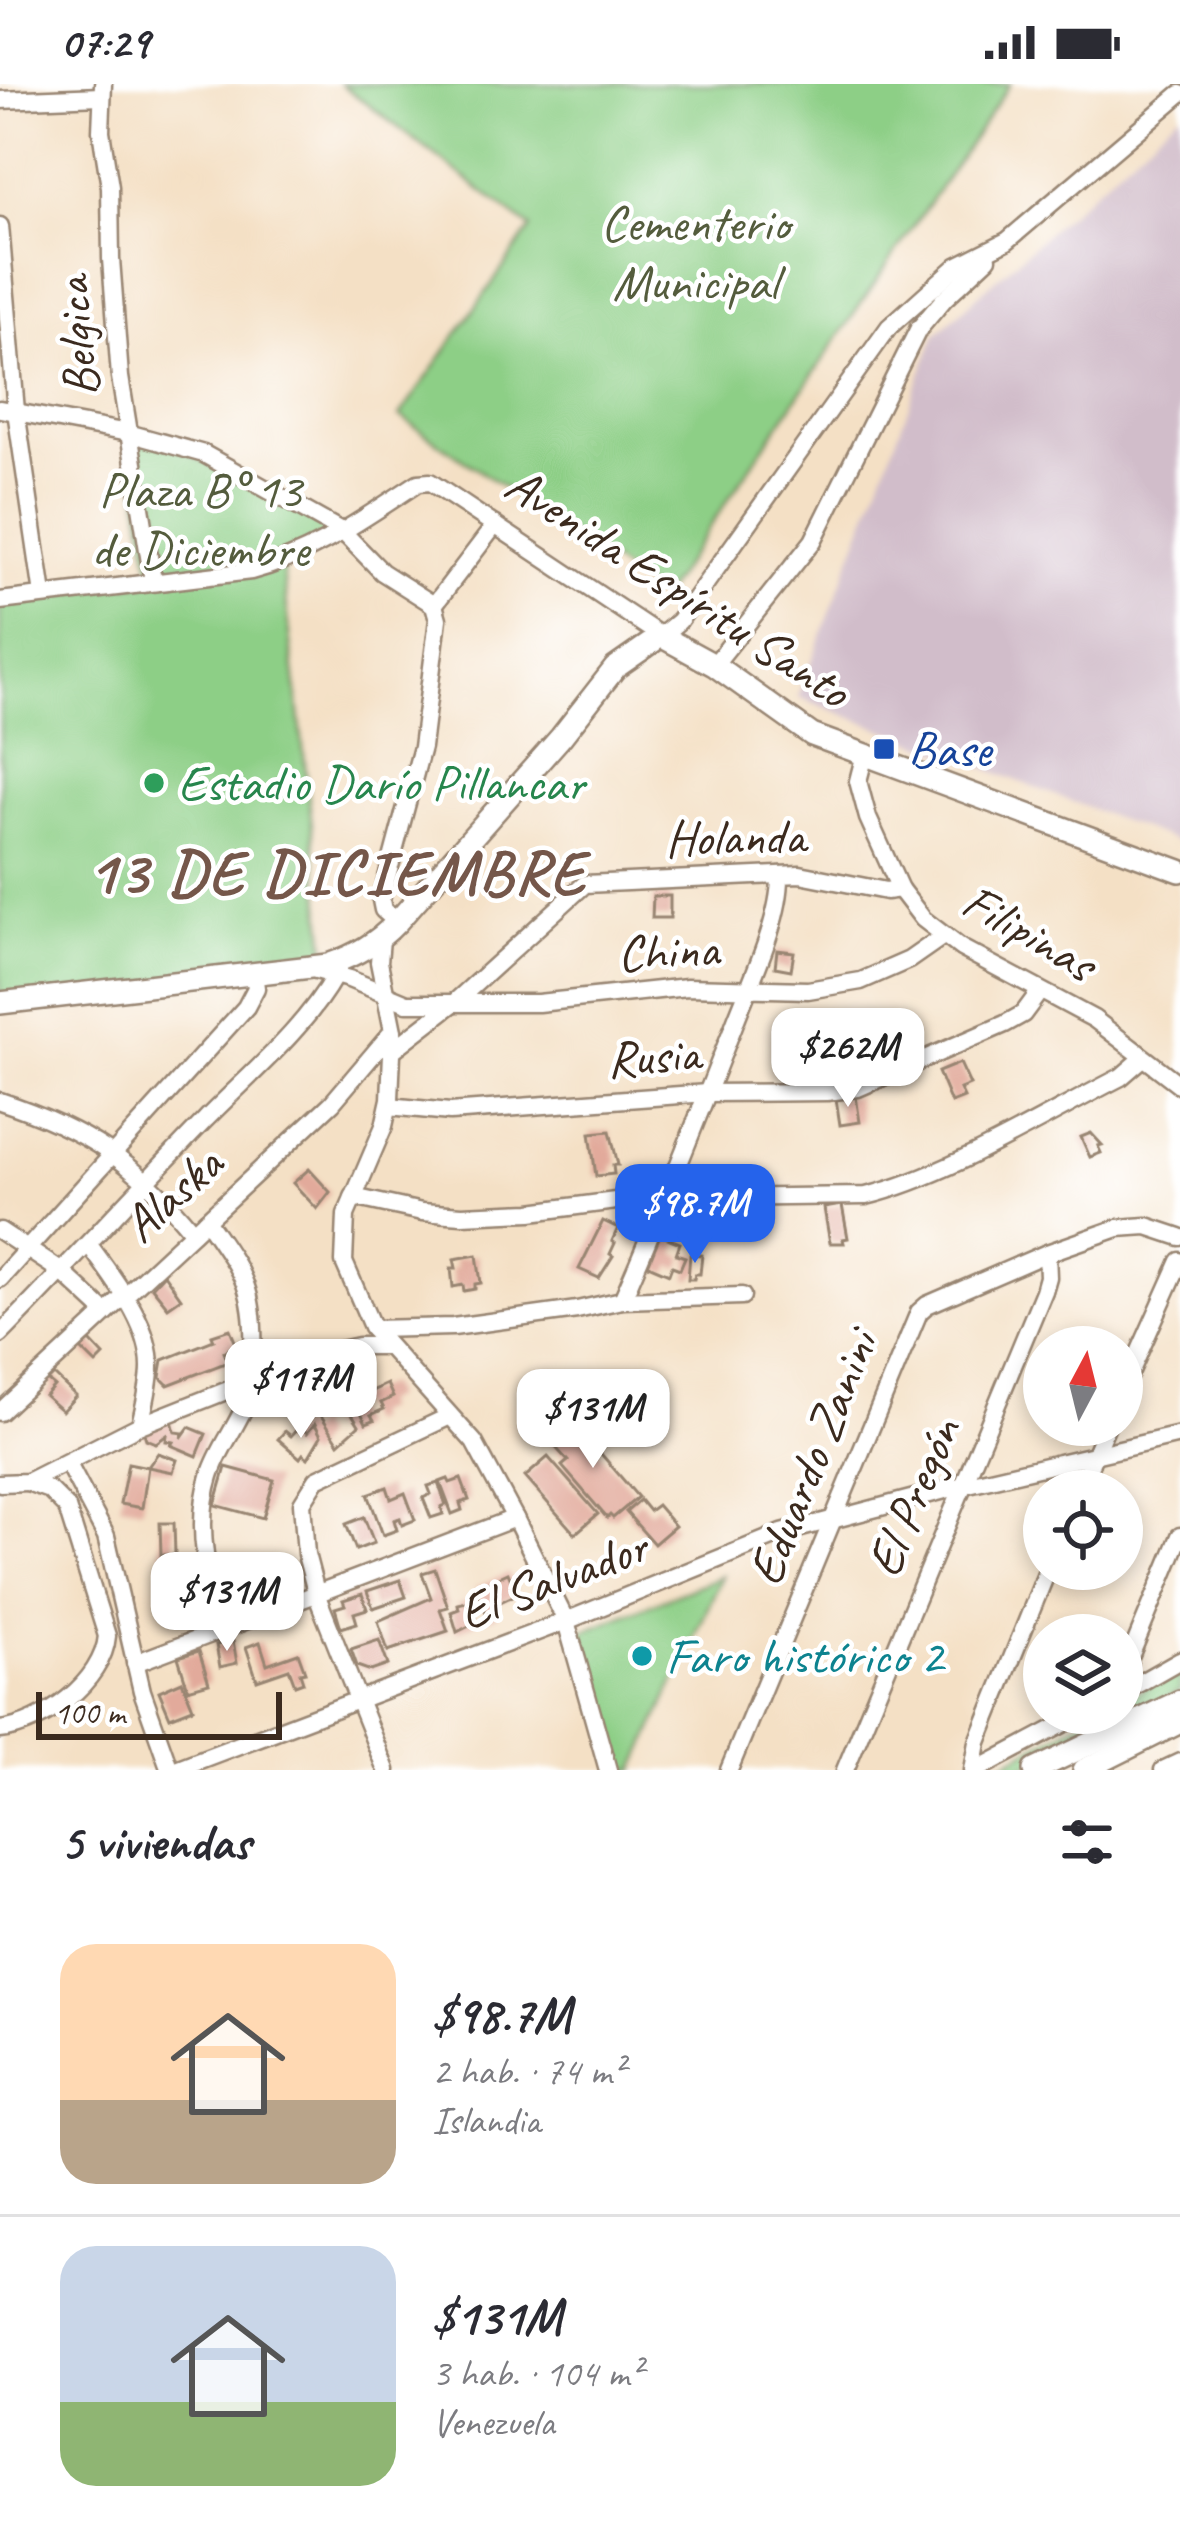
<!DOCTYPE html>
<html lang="es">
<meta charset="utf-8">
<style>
:root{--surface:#fff;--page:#f7f7f7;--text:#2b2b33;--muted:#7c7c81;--line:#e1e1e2;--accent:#2563eb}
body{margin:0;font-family:Caveat,sans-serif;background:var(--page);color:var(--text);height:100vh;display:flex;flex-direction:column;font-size:45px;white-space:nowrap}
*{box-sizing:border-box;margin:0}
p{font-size:39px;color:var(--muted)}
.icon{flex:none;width:66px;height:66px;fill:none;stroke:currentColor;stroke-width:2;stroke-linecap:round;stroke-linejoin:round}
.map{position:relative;height:1686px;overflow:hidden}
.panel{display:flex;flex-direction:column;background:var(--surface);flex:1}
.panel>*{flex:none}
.needle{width:78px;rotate:7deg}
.tools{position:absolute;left:1023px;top:1242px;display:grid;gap:24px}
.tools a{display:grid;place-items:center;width:120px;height:120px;border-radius:50%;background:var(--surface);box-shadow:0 6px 18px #0003;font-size:60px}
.scale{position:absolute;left:36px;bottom:30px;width:246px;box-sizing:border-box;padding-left:12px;border:6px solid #3b2a1e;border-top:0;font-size:33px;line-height:42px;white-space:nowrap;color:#3b2a1e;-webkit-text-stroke:9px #fff;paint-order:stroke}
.price{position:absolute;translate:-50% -102px;padding:0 27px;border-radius:24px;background:#fff;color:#222;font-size:39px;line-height:78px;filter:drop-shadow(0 3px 6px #0008)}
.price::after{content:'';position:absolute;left:50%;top:72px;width:36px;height:27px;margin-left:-18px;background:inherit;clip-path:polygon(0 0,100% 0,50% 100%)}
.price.active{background:var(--accent);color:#fff}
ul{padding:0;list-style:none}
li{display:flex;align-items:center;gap:36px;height:300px;padding:0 60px}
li+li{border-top:3px solid var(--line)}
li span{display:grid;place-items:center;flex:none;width:336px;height:240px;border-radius:36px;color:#555}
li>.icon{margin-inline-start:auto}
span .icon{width:144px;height:144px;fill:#fffc;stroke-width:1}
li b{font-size:51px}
h2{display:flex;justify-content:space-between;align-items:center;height:144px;padding:0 60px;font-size:51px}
.status{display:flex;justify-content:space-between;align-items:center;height:84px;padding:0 60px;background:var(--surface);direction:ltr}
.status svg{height:33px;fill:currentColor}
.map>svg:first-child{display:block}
.industrial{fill:#d1bdca}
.green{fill:#8dcf86;stroke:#647c52;stroke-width:3}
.building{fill:#e2aa9b}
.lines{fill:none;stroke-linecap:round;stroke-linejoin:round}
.minor-casing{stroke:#988572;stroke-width:21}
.tertiary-casing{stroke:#988572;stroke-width:26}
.minor{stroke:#fff;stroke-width:16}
.tertiary{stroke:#fff;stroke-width:21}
.transit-dot{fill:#1a4fb4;stroke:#fff;stroke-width:4.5}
.leisure-dot{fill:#2e9e5b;stroke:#fff;stroke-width:4.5}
.culture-dot{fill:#0f9aa8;stroke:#fff;stroke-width:4.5}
.labels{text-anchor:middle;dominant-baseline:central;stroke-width:9;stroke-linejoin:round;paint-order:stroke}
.park-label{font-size:51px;fill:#545c3d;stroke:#fff}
.street-label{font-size:51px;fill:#3b2a1e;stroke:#fff}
.transit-label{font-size:51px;fill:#164399;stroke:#fff;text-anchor:start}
.leisure-label{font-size:51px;fill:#27864d;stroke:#fff;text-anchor:start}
.culture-label{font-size:51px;fill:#0d838f;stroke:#fff;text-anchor:start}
.district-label{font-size:63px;font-weight:bold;letter-spacing:3px;fill:#75574a;stroke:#fff}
</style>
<div class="status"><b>07:29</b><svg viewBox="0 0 49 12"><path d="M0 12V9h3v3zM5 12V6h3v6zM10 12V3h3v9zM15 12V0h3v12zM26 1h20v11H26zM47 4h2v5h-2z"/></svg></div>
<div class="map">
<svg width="1180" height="1686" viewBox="0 0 1180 1686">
<rect width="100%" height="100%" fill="#fff"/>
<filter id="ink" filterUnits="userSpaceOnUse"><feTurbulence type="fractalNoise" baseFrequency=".00833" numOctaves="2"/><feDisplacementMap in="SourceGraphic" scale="24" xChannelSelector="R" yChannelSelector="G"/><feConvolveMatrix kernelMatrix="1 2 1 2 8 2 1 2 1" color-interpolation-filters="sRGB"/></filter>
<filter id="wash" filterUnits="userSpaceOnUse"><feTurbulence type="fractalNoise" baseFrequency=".004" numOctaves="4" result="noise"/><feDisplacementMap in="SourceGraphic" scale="48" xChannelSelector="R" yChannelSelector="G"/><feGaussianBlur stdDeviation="2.7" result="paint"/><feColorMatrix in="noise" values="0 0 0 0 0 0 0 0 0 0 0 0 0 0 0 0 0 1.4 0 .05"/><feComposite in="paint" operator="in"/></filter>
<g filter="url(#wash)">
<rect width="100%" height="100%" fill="#f4e0c5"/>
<path class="industrial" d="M 1180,28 L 1180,759 L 798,613 L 936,250 Z"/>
<g class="green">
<path d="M 341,0 L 1010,0 L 662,513 L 400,332 L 531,144 Z"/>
<path d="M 128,349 L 168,359 L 343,448 L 282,480 L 328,881 L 0,919 L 0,517 L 152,497 Z"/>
<path d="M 722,1492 L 635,1686 L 625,1686 L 578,1549 Z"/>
<path d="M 1180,1585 L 1180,1607 L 1016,1686 L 990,1686 L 1097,1629 L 1122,1629 L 1122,1616 Z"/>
</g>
<g id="blocks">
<g class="building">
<path d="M 653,812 L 670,812 L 670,834 L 652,834 Z"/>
<path d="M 777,866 L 794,868 L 791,886 L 775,883 Z"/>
<path d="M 800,926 L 820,932 L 819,955 L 798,954 Z"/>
<path d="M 960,979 L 970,1001 L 960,1005 L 964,1014 L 951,1019 L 938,988 Z"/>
<path d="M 856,1012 L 860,1038 L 840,1041 L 836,1015 Z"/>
<path d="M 610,1047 L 618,1081 L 613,1081 L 614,1090 L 596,1092 L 590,1049 Z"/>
<path d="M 1091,1049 L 1102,1061 L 1098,1062 L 1101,1069 L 1090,1073 L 1081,1053 Z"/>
<path d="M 309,1085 L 330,1108 L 317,1125 L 293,1099 Z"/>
<path d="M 842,1121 L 848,1154 L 843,1155 L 844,1159 L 830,1159 L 824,1124 Z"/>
<path d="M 603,1137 L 618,1144 L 612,1157 L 615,1159 L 610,1170 L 613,1172 L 599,1194 L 579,1185 Z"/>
<path d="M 660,1151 L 680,1159 L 676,1170 L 685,1173 L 680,1185 L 672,1182 L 669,1190 L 648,1181 Z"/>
<path d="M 690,1170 L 702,1171 L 700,1190 L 695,1190 L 694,1195 L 688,1195 Z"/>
<path d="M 477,1171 L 481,1199 L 475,1200 L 475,1205 L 464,1207 L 463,1201 L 453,1203 L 451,1184 L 456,1184 L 454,1175 Z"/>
<path d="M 164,1190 L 181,1214 L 168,1223 L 152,1203 Z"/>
<path d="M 230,1245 L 236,1260 L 224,1268 L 228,1278 L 168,1301 L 160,1293 L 163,1276 L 214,1256 L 212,1251 Z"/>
<path d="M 90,1257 L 104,1272 L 96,1280 L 81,1265 Z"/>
<path d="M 54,1291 L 76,1312 L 62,1327 L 45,1312 L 54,1302 L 48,1297 Z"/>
<path d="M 387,1300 L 393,1313 L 381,1319 L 384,1325 L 371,1331 L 374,1336 L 366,1339 L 355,1315 Z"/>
<path d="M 337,1306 L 359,1341 L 339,1359 L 318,1327 L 323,1324 L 319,1317 Z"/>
<path d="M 572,1336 L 638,1413 L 613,1434 L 610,1431 L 607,1434 L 562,1382 L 568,1377 L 549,1356 Z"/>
<path d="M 172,1337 L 175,1348 L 183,1349 L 181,1354 L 189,1343 L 206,1350 L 197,1372 L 171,1361 L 173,1358 L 166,1357 L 167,1351 L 156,1359 L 146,1355 L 143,1346 Z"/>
<path d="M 315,1340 L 321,1352 L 308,1374 L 303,1370 L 300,1374 L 278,1355 L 285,1347 L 291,1352 L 300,1342 L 307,1349 Z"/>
<path d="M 158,1369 L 177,1376 L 173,1388 L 148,1383 Z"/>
<path d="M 548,1373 L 598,1430 L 575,1450 L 525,1393 Z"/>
<path d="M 128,1379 L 148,1383 L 142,1424 L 120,1420 Z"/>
<path d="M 226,1383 L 274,1396 L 263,1434 L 215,1421 Z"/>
<path d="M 448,1395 L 450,1399 L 461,1395 L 469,1416 L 460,1419 L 462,1426 L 452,1430 L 440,1398 Z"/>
<path d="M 438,1399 L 446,1421 L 441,1423 L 443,1430 L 431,1434 L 423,1414 L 431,1410 L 428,1402 Z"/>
<path d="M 387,1403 L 391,1415 L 405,1409 L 415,1436 L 402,1441 L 400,1434 L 394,1436 L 397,1446 L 383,1451 L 368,1410 Z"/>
<path d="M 640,1416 L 649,1427 L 657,1421 L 675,1442 L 654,1460 L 626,1428 Z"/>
<path d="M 364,1433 L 374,1459 L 356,1466 L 346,1440 Z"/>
<path d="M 160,1439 L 174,1439 L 175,1471 L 161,1471 Z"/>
<path d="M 435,1485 L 448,1523 L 440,1525 L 448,1547 L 388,1567 L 378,1537 L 431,1514 L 422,1489 Z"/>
<path d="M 242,1486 L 264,1486 L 264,1499 L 259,1499 L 259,1509 L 233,1508 L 233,1497 L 241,1497 Z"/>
<path d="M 508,1489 L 517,1510 L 494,1521 L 498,1531 L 489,1535 L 475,1504 Z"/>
<path d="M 400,1496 L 406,1513 L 373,1524 L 367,1507 Z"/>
<path d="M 362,1510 L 367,1525 L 354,1529 L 357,1539 L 341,1544 L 335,1524 L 345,1521 L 343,1516 Z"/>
<path d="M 470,1517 L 477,1538 L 457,1548 L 451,1528 L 459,1525 L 458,1520 Z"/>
<path d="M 379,1556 L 388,1581 L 371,1587 L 357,1582 L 351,1565 Z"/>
<path d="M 233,1557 L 237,1579 L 220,1583 L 216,1561 Z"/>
<path d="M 260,1558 L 267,1580 L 298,1569 L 305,1588 L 300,1589 L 303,1598 L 295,1601 L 289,1585 L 257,1596 L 246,1563 Z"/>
<path d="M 199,1567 L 209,1599 L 188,1605 L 178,1573 Z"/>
<path d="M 182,1597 L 193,1624 L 170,1633 L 159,1607 Z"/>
</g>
</g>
</g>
<g filter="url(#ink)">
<use href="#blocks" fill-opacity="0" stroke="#988572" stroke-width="3"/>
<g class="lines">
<g class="minor-casing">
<g id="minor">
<path d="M 103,0 L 101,47 L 110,103 L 111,175 L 120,293 L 153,497"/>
<path d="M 0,16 L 101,12"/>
<path d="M 0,142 L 16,327 L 43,511"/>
<path d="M 0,325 L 128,349 L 204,370 L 343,448 L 382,488 L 434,521 L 438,535 L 422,663 L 381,816 L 383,826 L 397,838"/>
<path d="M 0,517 L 251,487 C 314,471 364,434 418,399 L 430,398 L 661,552 L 679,537 L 889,243 L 957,182 L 1007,157 L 1180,10"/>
<path d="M 434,521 L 495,441"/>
<path d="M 714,581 L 813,457 L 918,246 L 944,215 L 988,174"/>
<path d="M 865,670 L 858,697 L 868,734 L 900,805 L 923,835 L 961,864 L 1094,935 L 1180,1001"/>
<path d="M 381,855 L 379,878 L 393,947 L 390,1015 L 384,1042 L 346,1131 L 344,1178 L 373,1245 L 474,1358 L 515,1434 L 566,1537 L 608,1686"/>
<path d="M 316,886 L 349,895 L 407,919 L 538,919 L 687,903 L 808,906 L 861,897 L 909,876 L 942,853"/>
<path d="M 393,966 L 455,918 L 585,800 L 800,790 L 886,807 L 900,805"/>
<path d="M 0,1017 C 85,1045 136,1078 193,1148"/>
<path d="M 389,1022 L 450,1028 L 707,1009 L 827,1008 L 858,1004 L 1005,940 L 1023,930 L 1040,907"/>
<path d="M 353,1113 L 422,1128 L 462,1131 L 531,1128 L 631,1115 L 866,1112 C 946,1093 1046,1031 1121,993 L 1143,974"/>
<path d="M 206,1136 C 243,1189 256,1205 253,1272 C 253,1287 253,1303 247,1317 C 237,1343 218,1365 210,1392 C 194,1443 208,1498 224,1547"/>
<path d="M 0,1147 L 62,1188 L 105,1228"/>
<path d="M 90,1162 C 114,1196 150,1239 150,1283 C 150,1302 144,1322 140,1341"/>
<path d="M 0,1195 L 246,923 L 256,904 L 254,890"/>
<path d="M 622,1216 C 662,1125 698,1033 734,941 C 750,898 781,836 780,791"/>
<path d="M 373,1245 L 453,1243 L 577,1226 L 622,1216 L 742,1212"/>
<path d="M 0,1251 C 70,1180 136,1107 205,1036 C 249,991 304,946 335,891"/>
<path d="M 1122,1307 L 1180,1177"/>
<path d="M 0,1328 L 332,1019 L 393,947"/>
<path d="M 68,1380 L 106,1452 L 142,1607 L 170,1686"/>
<path d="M 0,1399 L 27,1398 L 140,1341 L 314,1272 L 358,1262 L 385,1262"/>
<path d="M 1079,1407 L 1107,1341"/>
<path d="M 135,1579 L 515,1434"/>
<path d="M 1125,1608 L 1129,1575 L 1180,1452"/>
<path d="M 1122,1609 L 1180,1576"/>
<path d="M 0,1646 C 43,1641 103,1598 107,1552 L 67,1424 L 49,1406 L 27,1398"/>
<path d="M 173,1686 L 566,1537 L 782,1449 L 964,1401 L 1180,1351"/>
<path d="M 386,1686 L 317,1512 L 306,1470 L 302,1419 L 317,1395 L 450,1332"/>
<path d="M 729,1686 L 919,1228 L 927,1221 L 1047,1169 L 1118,1144 L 1147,1142 L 1180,1153"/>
<path d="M 845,1686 L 1044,1207 L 1048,1193 L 1047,1169"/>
<path d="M 973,1686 L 978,1658 L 1048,1485"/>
<path d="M 977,1686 L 1084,1629"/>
<path d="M 1163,1686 L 1180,1678"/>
</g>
</g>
<g class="tertiary-casing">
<g id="tertiary">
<path d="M 0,919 L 328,881 C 356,871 377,859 397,838 L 561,653 L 615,584 L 661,552 L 714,581 L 812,651 L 1180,787"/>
<path d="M 1035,1686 L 1180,1617"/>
<path d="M 1084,1686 L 1180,1638"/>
</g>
</g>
<use href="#minor" class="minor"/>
<use href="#tertiary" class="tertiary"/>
</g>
</g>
<rect class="transit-dot" x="872" y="653" width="24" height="24" rx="6"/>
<circle class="leisure-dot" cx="154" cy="699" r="12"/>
<circle class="culture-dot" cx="642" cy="1572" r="12"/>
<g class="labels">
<g class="park-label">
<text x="695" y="139">Cementerio<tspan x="695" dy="59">Municipal</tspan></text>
<text x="200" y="406">Plaza B° 13<tspan x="200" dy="59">de Diciembre</tspan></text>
</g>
<g class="street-label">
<text transform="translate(76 253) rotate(-95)">Belgica</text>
<text transform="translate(678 503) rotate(33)">Avenida Espíritu Santo</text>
<text transform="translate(735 753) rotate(-1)">Holanda</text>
<text transform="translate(1029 848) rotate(30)">Filipinas</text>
<text transform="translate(668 867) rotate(-3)">China</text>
<text transform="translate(653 972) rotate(-4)">Rusia</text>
<text transform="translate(172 1110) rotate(-42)">Alaska</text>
<text transform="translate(812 1374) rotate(-68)">Eduardo Zanini</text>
<text transform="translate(913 1413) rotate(-67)">El Pregón</text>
<text transform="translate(553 1495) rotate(-21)">El Salvador</text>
</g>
<g class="transit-label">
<text x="908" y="665">Base</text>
</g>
<g class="leisure-label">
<text x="178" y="699">Estadio Darío Pillancar</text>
</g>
<g class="culture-label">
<text x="666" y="1572">Faro histórico 2</text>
</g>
<g class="district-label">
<text x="337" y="788">13 DE DICIEMBRE</text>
</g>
</g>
</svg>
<div class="tools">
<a><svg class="needle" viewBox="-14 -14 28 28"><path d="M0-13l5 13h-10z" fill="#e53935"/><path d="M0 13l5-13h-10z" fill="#7c7c81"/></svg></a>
<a><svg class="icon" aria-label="locate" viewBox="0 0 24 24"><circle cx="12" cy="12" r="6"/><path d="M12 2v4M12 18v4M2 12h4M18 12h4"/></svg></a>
<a><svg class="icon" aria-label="layers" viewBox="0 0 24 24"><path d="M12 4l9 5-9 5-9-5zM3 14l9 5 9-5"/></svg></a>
</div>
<div class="scale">100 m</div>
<b class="price" style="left:848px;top:1026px">$262M</b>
<b class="price active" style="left:695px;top:1182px">$98.7M</b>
<b class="price" style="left:301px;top:1357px">$117M</b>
<b class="price" style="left:593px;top:1387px">$131M</b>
<b class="price" style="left:227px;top:1570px">$131M</b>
</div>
<section class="panel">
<h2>5 viviendas<svg class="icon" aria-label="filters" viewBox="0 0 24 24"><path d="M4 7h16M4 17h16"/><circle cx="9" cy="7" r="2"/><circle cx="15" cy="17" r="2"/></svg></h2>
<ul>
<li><span style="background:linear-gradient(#ffd9b3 65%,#b9a48a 0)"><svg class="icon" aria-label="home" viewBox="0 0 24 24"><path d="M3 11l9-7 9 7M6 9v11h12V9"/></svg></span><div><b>$98.7M</b><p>2 hab. · 74 m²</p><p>Islandia</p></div></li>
<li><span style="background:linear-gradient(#c9d6e8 65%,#8fb573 0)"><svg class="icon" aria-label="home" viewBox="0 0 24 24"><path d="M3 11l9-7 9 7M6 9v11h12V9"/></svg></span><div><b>$131M</b><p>3 hab. · 104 m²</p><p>Venezuela</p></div></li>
</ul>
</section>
